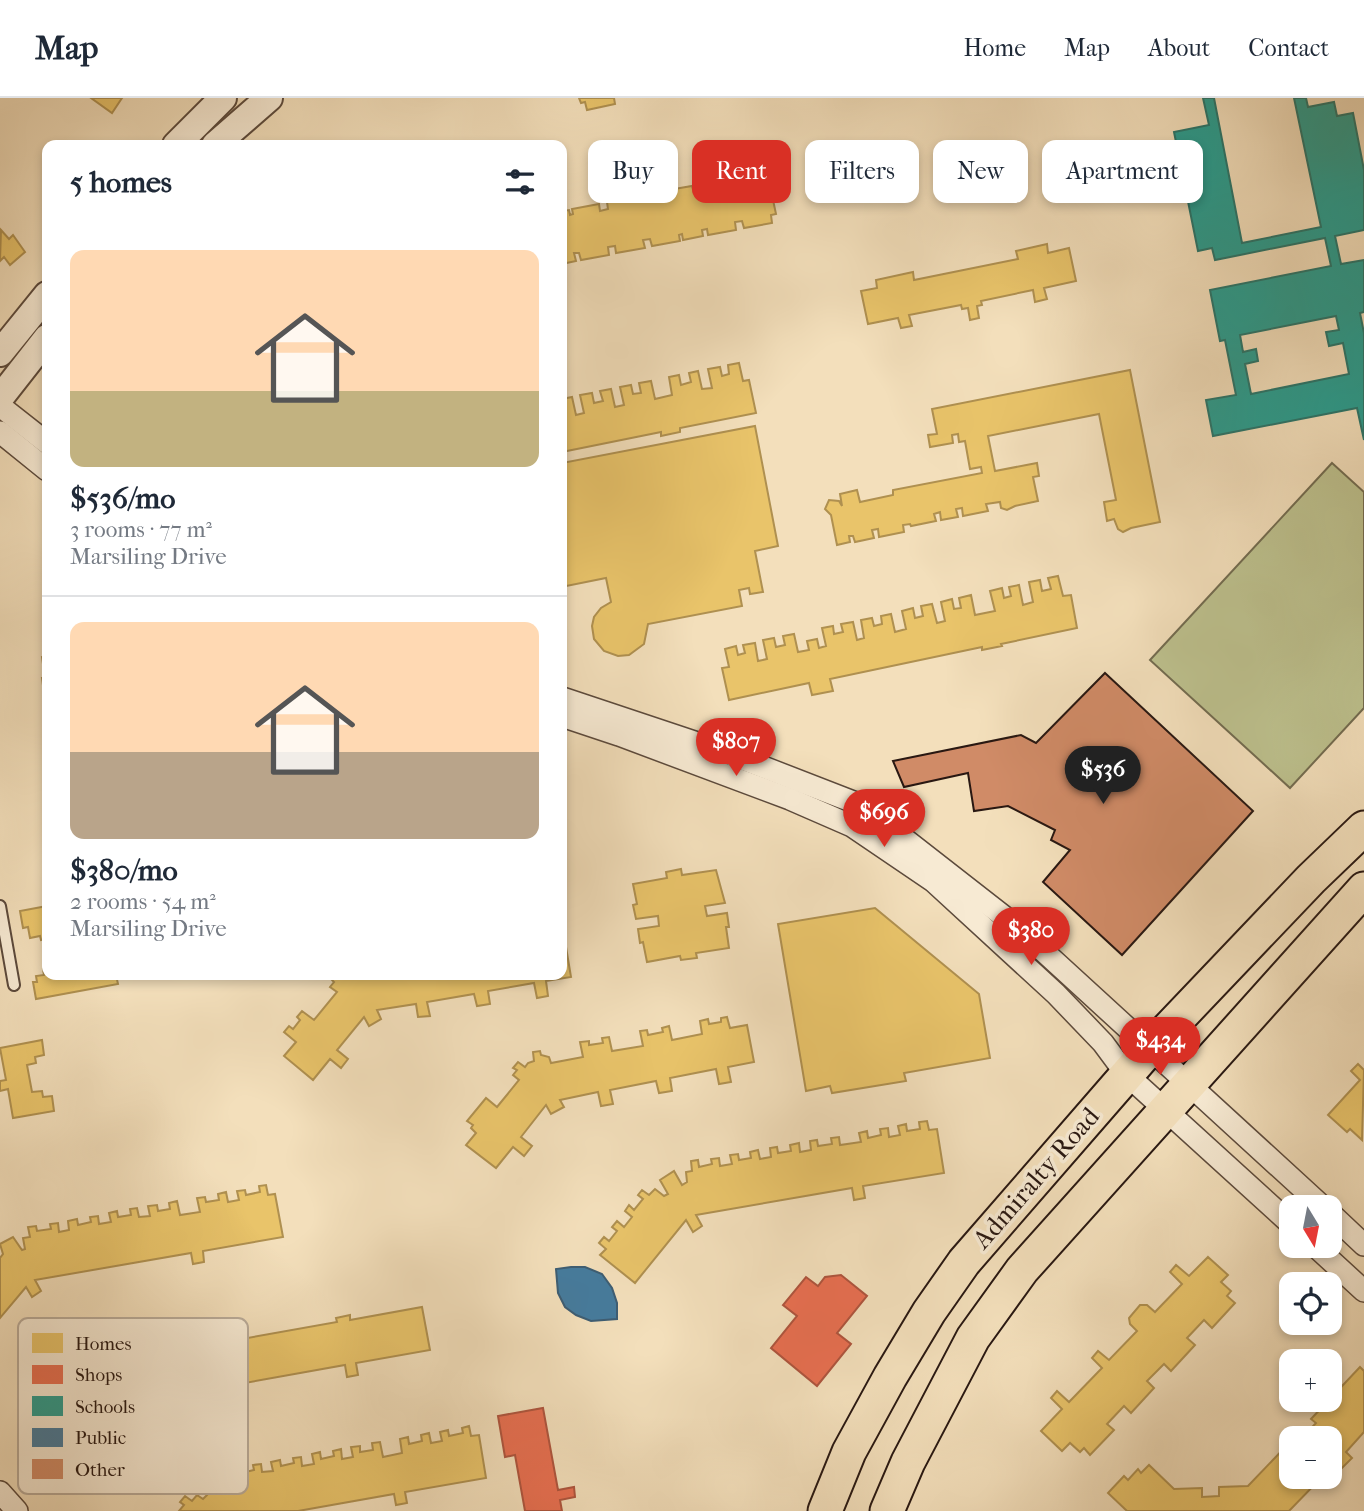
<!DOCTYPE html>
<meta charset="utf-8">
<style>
:root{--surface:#fff;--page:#f2f2f3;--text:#1f2937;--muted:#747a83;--line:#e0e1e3;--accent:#d93025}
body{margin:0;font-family:"IM FELL French Canon",serif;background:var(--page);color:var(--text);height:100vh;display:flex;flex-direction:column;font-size:26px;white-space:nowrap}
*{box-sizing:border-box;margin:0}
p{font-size:23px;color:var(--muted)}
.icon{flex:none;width:38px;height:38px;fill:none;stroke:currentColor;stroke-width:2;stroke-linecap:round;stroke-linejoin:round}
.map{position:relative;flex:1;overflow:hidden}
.details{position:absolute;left:42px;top:42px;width:525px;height:840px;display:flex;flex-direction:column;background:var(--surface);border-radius:14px;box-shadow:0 4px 10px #0003}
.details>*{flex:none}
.hud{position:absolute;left:588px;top:42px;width:665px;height:63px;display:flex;gap:14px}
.needle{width:46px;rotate:170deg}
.buttons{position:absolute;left:1279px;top:1097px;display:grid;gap:14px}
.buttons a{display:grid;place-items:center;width:63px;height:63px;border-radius:14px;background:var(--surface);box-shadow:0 4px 10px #0003;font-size:35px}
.price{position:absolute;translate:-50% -60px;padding:0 16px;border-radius:24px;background:var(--accent);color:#fff;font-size:23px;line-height:46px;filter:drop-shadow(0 2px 4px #0008)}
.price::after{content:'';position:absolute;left:50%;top:42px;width:21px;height:16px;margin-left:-10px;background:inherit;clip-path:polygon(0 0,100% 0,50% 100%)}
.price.selected{background:#222;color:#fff}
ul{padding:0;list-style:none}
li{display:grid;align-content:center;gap:14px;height:371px;padding:0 28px}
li+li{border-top:2px solid var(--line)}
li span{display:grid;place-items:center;height:217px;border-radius:14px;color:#555}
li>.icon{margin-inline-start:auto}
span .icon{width:126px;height:126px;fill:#fffc;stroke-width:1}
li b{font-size:30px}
h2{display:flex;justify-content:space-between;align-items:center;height:84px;padding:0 28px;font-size:30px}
.pill{padding:0 24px;border-radius:14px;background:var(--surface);box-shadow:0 4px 10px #0003;font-size:24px;line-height:63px}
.pill.selected{background:var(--accent);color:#fff}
header{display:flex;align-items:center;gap:42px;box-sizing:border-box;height:98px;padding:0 35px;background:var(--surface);border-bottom:2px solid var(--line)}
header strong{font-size:33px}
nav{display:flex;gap:38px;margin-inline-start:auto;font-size:24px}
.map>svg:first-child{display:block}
.green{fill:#bdc18e;stroke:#736c50;stroke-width:2}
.homes{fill:#e9c46a;stroke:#af9050;stroke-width:2}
.shops{fill:#e76f51;stroke:#ae553e;stroke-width:2}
.schools{fill:#2a9d8f;stroke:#2a756a;stroke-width:2;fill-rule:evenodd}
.public{fill:#457b9d;stroke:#3d5d73;stroke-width:2}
.building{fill:#d08b67;stroke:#291812;stroke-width:2}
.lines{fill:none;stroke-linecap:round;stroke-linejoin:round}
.service-casing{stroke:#5c4a3c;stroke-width:14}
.minor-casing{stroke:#5c4a3c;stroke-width:24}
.tertiary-casing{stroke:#5c4a3c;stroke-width:30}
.primary-casing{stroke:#291812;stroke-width:37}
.service{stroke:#f7ead3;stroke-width:10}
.minor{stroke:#f7ead3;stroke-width:21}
.tertiary{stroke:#f7ead3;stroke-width:26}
.primary{stroke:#f3dfbb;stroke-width:33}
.labels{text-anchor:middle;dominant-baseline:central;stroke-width:7;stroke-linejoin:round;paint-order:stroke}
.street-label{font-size:26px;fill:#291812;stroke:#f7ead3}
.key{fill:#f7ead3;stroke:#b9ab99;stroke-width:2}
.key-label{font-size:19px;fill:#291812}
</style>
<header>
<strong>Map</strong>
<nav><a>Home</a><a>Map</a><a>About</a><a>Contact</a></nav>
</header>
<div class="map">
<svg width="1364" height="1413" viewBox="0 0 1364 1413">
<rect width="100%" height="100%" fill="#f3dfbb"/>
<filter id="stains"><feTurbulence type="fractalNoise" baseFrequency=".00286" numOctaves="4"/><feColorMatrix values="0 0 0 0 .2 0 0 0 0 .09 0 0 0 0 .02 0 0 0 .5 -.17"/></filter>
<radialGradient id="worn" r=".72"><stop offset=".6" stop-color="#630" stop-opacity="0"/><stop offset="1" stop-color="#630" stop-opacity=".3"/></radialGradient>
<path class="green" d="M 1332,365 L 1364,394 L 1364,610 L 1290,690 L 1150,562 Z"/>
<g class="homes">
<path d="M 91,0 L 122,0 L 112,15 Z"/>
<path d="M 579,0 L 614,0 L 615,6 L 587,12 L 585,4 L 581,5 Z"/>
<path d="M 760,74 L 762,81 L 769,80 L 770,89 L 778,88 L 781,100 L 773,102 L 776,116 L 771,117 L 772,125 L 744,130 L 742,123 L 735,124 L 736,132 L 708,137 L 707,131 L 702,132 L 703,138 L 683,142 L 682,136 L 679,137 L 680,143 L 652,148 L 650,141 L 643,142 L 645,150 L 616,155 L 615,148 L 608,149 L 609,157 L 581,162 L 579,155 L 574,155 L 576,163 L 562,166 L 562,113 L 569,112 L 570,117 L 573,116 L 572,111 L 599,106 L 600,113 L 608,111 L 607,104 L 635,99 L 636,104 L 644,103 L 643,97 L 671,92 L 672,98 L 675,97 L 674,91 L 692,88 L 694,95 L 701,94 L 699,86 L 727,81 L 728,88 L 736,87 L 734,79 Z"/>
<path d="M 1,132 L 9,141 L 13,137 L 25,154 L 10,167 L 4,159 L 0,163 Z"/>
<path d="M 1047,146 L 1048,155 L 1069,150 L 1076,183 L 1044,190 L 1047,201 L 1035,204 L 1033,192 L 981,203 L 982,207 L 977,208 L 979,220 L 970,222 L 968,210 L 962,211 L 961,207 L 909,217 L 912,228 L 901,230 L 898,220 L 868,226 L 861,193 L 877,190 L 876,182 L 913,174 L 914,182 L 1018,161 L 1016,153 Z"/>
<path d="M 739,265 L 743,283 L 749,282 L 756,315 L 680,330 L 680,334 L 661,338 L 661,334 L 562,354 L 562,311 L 564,311 L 562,301 L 572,299 L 576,317 L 584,315 L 580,297 L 592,295 L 594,305 L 603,303 L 600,293 L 611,291 L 615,309 L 624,307 L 620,289 L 631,287 L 633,296 L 641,295 L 639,285 L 651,283 L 655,301 L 672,297 L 669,279 L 679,277 L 681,287 L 691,284 L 689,275 L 698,273 L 702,291 L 712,290 L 708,271 L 720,269 L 722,278 L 729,276 L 728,267 Z"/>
<path d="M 1130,272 L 1160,424 L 1131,430 L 1123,434 L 1118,431 L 1114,421 L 1107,423 L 1104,404 L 1116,402 L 1099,316 L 988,338 L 995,373 L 1037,365 L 1039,378 L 1033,379 L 1038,403 L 1015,408 L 1007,412 L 1001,410 L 1000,404 L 986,406 L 988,413 L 963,418 L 962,410 L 956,411 L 958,419 L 941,422 L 940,414 L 934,416 L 936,423 L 911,428 L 910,426 L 903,427 L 904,434 L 879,439 L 878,431 L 872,432 L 874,440 L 855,444 L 853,438 L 849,438 L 850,444 L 837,447 L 831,417 L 825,411 L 829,402 L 839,403 L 842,408 L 840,396 L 857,392 L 860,404 L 893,397 L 893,392 L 982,375 L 981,369 L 970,371 L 965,343 L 959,344 L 958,336 L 952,337 L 953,345 L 930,349 L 928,337 L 937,336 L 932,311 Z"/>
<path d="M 755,328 L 778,448 L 755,453 L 763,494 L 750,496 L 749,490 L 739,492 L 742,508 L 648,526 L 644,546 L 629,557 L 618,558 L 604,553 L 594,541 L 592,528 L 594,519 L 601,510 L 611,504 L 606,480 L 566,488 L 566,506 L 562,513 L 562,365 Z"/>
<path d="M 1058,478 L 1063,498 L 1071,497 L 1077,530 L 1001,546 L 1002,548 L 982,552 L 982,549 L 830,581 L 833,593 L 812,597 L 809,585 L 729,602 L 722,570 L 729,569 L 725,551 L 736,548 L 738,557 L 745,555 L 743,547 L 755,545 L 758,563 L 767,561 L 763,542 L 774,540 L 776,549 L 785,547 L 783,538 L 794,536 L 798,554 L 809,552 L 807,543 L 817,541 L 819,550 L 826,548 L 822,530 L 833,528 L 834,536 L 843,534 L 841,526 L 853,524 L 857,542 L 864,540 L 861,522 L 872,520 L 874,528 L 882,526 L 881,518 L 891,516 L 895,534 L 906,531 L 902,513 L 913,510 L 915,520 L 923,518 L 921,508 L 932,506 L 937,525 L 945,523 L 941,504 L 952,501 L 954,511 L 961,510 L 959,500 L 971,497 L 975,517 L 995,513 L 990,493 L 1002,490 L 1004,500 L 1011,498 L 1009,489 L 1019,487 L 1023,507 L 1033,504 L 1029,484 L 1040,482 L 1042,493 L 1051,491 L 1048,480 Z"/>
<path d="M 47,558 L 47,594 L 44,595 L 42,580 L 45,580 L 42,559 Z"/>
<path d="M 681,771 L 682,777 L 716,772 L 725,805 L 705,808 L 707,818 L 727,815 L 729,829 L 726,829 L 729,850 L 696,855 L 697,860 L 681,862 L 680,858 L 647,864 L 643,844 L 640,845 L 638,831 L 659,828 L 658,818 L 636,821 L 633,807 L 637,806 L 633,786 L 667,780 L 666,774 Z"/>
<path d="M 47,808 L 47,841 L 41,842 L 40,838 L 30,840 L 28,829 L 23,830 L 20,813 Z"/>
<path d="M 875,810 L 979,896 L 990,960 L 904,975 L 906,983 L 832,995 L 830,988 L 806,993 L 778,826 Z"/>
<path d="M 565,843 L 571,879 L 546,883 L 548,898 L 537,900 L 534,885 L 488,893 L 490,906 L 477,908 L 474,896 L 427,904 L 430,918 L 418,919 L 416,906 L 377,912 L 381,921 L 369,928 L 364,919 L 337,952 L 348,961 L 341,970 L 330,961 L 313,982 L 284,958 L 296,944 L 284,934 L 289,928 L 293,931 L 300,922 L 297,919 L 302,913 L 314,922 L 337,894 L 330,889 L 334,884 L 331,881 L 334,877 L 343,880 L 345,877 L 562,877 L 562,844 Z"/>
<path d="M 47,870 L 47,877 L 116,877 L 118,886 L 36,901 L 33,884 L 37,884 L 36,878 L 44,877 L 43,871 Z"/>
<path d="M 727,919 L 730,930 L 747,927 L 754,964 L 728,969 L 731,984 L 719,986 L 716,971 L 670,980 L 672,993 L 659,995 L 656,983 L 610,992 L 613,1006 L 601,1008 L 598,994 L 560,1002 L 564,1009 L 551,1016 L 546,1007 L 521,1039 L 532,1048 L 524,1058 L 513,1049 L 496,1070 L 466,1047 L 476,1035 L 471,1030 L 473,1027 L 467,1023 L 486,1000 L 497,1009 L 519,982 L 513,977 L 517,972 L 513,970 L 518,964 L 525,969 L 528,965 L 534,963 L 533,954 L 540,953 L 541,957 L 549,959 L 551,965 L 583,959 L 580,944 L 589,943 L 589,947 L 603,945 L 602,940 L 609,939 L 612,953 L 643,948 L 640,933 L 647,932 L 648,937 L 663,934 L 662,930 L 669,928 L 672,942 L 702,936 L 700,923 L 708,921 L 709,926 L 721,924 L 721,920 Z"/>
<path d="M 42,942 L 44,957 L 35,959 L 36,965 L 27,967 L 32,994 L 42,993 L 43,999 L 52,998 L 54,1013 L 13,1020 L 8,991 L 0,993 L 0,983 L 6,982 L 0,950 Z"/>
<path d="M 1358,966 L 1364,972 L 1362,1042 L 1350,1031 L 1347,1034 L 1328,1017 L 1360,982 L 1351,973 Z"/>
<path d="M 927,1023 L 929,1032 L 937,1031 L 944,1075 L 863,1088 L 865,1100 L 854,1102 L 852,1090 L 696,1117 L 702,1128 L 693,1134 L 686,1122 L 635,1185 L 600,1157 L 606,1151 L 599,1145 L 604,1139 L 609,1143 L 617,1133 L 612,1129 L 617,1123 L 624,1129 L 632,1119 L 625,1113 L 629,1107 L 634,1112 L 643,1101 L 638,1097 L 642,1092 L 649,1097 L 655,1091 L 664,1098 L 668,1096 L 660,1082 L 674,1073 L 682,1087 L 687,1084 L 686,1074 L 692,1073 L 691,1063 L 698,1062 L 699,1069 L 712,1066 L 711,1061 L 719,1060 L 720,1068 L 732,1066 L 730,1057 L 738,1056 L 739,1062 L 751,1060 L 750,1054 L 758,1052 L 760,1061 L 771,1059 L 770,1050 L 777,1049 L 778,1055 L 791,1053 L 790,1047 L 799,1045 L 800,1054 L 811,1052 L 810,1043 L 817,1042 L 818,1048 L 832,1046 L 831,1040 L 839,1039 L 840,1047 L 861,1044 L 859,1035 L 867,1033 L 868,1040 L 881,1037 L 880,1031 L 888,1030 L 889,1039 L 900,1037 L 898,1028 L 906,1026 L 907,1033 L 920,1031 L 919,1024 Z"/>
<path d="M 266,1087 L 268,1097 L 275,1096 L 283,1139 L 203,1153 L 204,1164 L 193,1166 L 191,1155 L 35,1182 L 41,1193 L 32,1199 L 26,1189 L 0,1220 L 0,1160 L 3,1156 L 0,1146 L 13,1139 L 22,1152 L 25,1151 L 23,1140 L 30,1139 L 28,1129 L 36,1128 L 37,1133 L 51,1131 L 50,1126 L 58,1125 L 59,1134 L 69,1132 L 68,1123 L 77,1121 L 78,1127 L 91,1124 L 90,1119 L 98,1118 L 99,1126 L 111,1124 L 109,1115 L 117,1113 L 118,1119 L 131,1117 L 130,1111 L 137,1110 L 139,1119 L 150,1118 L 148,1108 L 157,1107 L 158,1113 L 170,1111 L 169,1105 L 177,1103 L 180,1117 L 200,1114 L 197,1100 L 205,1099 L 206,1104 L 219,1102 L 218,1096 L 226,1094 L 228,1104 L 239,1102 L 237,1093 L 245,1092 L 246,1097 L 260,1094 L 259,1088 Z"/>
<path d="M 1208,1159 L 1228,1177 L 1221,1184 L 1231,1193 L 1227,1198 L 1235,1205 L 1212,1230 L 1204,1222 L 1187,1240 L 1195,1247 L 1171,1273 L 1164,1266 L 1147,1283 L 1154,1290 L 1131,1315 L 1124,1308 L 1107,1326 L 1114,1332 L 1090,1357 L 1084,1350 L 1080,1354 L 1070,1345 L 1062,1353 L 1041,1333 L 1062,1311 L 1051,1300 L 1057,1293 L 1069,1304 L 1102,1270 L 1092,1260 L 1098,1253 L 1109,1262 L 1137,1233 L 1130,1226 L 1129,1220 L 1140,1207 L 1147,1207 L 1155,1214 L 1182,1186 L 1170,1174 L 1176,1167 L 1189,1178 Z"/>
<path d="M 422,1209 L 430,1252 L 356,1265 L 358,1277 L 347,1279 L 345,1267 L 127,1306 L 133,1314 L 122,1322 L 115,1311 L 71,1364 L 38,1337 L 87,1280 L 96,1287 L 99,1283 L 93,1272 L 105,1265 L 112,1276 L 114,1275 L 112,1264 L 337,1224 L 336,1220 L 350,1217 L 350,1222 Z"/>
<path d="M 1360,1269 L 1364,1273 L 1364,1334 L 1346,1354 L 1352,1360 L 1336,1376 L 1330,1371 L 1330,1340 L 1293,1340 L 1299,1334 L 1304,1338 L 1316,1325 L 1311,1321 Z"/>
<path d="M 469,1328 L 471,1338 L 479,1337 L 486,1380 L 405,1394 L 407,1405 L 396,1407 L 394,1396 L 298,1413 L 179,1413 L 184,1407 L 180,1404 L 185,1398 L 192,1403 L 197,1397 L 203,1401 L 207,1397 L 202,1388 L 217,1380 L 225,1393 L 228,1392 L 226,1381 L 233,1380 L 231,1370 L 240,1369 L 241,1375 L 254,1372 L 253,1367 L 261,1366 L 262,1374 L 273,1373 L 271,1364 L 280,1362 L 281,1368 L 294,1365 L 293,1360 L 301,1359 L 302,1368 L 314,1366 L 312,1356 L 320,1354 L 321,1361 L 334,1358 L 333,1353 L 341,1351 L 342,1361 L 353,1359 L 351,1349 L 360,1348 L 360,1354 L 373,1352 L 372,1345 L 380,1344 L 383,1359 L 402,1355 L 400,1341 L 408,1339 L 409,1346 L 422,1343 L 421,1337 L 429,1335 L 431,1345 L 442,1343 L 440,1334 L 448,1332 L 449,1338 L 463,1335 L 462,1330 Z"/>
<path d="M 1292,1342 L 1292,1379 L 1322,1379 L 1289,1413 L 1127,1413 L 1108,1395 L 1124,1378 L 1128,1382 L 1138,1371 L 1141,1375 L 1149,1367 L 1174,1391 L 1202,1390 L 1202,1399 L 1219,1398 L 1219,1389 L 1248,1388 Z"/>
</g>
<g class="shops">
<path d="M 841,1177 L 867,1198 L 837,1235 L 851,1246 L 817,1288 L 771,1250 L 797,1218 L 783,1207 L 806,1179 L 818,1188 L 825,1179 Z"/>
<path d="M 543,1310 L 558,1392 L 574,1389 L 575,1399 L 560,1402 L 562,1413 L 525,1413 L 515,1357 L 505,1359 L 498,1318 Z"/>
</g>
<path class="schools" d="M 1203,0 L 1214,0 L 1242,145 L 1321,129 L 1294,0 L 1306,0 L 1308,9 L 1334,4 L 1337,18 L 1353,15 L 1364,72 L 1364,132 L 1335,138 L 1341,166 L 1364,162 L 1364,214 L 1360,215 L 1364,235 L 1364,342 L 1357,310 L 1213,338 L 1206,302 L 1236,297 L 1225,242 L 1220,243 L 1210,192 L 1331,168 L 1325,140 L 1215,162 L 1212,150 L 1198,153 L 1174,34 L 1209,27 ZM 1336,218 L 1339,232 L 1326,234 L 1329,248 L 1343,245 L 1349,276 L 1251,296 L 1245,266 L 1258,263 L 1256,251 L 1243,254 L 1240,237 Z"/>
<path class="public" d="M 571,1169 L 585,1169 L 602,1176 L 612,1190 L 617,1205 L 617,1221 L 591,1223 L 576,1217 L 565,1209 L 558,1195 L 556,1171 Z"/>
<path class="building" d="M 1105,575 L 1253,713 L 1122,857 L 1043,784 L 1070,752 L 1051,742 L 1055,732 L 1008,708 L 974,713 L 968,675 L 904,689 L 893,663 L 1021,637 L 1036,645 Z"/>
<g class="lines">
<g class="service-casing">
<path id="service" d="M 0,808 L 14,887"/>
</g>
<g class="minor-casing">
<g id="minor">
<path d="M 0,308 L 47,345"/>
<path d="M 0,334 L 47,372"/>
<path d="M 562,600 L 727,655 L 861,707 L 1016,828 L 1324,1110"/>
<path d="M 562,618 L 619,637 L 790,701 L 852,728 L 933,783 L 1056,896 L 1103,945 L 1126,976 L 1292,1127"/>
<path d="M 1330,1115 L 1364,1147"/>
<path d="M 1315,1148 L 1364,1193"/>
<path d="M 0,1394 L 17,1413"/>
</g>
</g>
<g class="tertiary-casing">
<g id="tertiary">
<path d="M 176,47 L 223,0"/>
<path d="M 215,47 L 269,0"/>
<path d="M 0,255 L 47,197"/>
<path d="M 0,300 L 47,240"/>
</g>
</g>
<g class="primary-casing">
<g id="primary">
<path d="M 825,1413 L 849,1354 L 890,1279 L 929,1214 L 964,1164 L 1150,950 L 1311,781 L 1364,730"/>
<path d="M 887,1413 L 908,1364 L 973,1240 L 1022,1172 L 1364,791"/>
</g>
</g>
<use href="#service" class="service"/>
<use href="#minor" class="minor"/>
<use href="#tertiary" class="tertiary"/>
<use href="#primary" class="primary"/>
</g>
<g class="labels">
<g class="street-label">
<text transform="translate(1036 1080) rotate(-49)">Admiralty Road</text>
</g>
</g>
<rect x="18" y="1220" width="230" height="176" rx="10" class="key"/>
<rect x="32" y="1235" width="31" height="20" fill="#e9c46a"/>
<rect x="32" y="1267" width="31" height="19" fill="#e76f51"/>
<rect x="32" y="1298" width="31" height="20" fill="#2a9d8f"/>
<rect x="32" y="1330" width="31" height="19" fill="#457b9d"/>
<rect x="32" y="1361" width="31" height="20" fill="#d08b67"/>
<g class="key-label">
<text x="75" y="1252">Homes</text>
<text x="75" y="1283">Shops</text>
<text x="75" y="1315">Schools</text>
<text x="75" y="1346">Public</text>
<text x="75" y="1378">Other</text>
</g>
<rect width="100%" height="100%" filter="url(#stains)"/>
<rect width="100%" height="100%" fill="url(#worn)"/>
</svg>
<div class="buttons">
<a><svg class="needle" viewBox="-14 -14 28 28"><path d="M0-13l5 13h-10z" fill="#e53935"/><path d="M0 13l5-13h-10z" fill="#747a83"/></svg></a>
<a><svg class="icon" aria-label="locate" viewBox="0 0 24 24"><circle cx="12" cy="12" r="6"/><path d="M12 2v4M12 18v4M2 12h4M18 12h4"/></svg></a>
<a>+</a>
<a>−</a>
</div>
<b class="price" style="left:736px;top:680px">$807</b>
<b class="price selected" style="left:1103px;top:708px">$536</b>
<b class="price" style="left:884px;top:751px">$696</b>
<b class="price" style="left:1031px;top:869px">$380</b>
<b class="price" style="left:1160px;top:979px">$434</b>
<div class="hud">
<a class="pill">Buy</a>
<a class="pill selected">Rent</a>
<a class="pill">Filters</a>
<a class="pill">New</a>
<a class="pill">Apartment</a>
</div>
<section class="details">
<h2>5 homes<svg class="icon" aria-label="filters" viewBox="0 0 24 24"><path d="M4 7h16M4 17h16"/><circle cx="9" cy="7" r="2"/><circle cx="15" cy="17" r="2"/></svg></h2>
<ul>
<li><span style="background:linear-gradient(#ffd9b3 65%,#c2b280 0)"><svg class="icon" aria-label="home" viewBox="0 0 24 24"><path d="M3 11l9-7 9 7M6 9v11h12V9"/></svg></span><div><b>$536/mo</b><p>3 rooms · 77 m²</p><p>Marsiling Drive</p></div></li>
<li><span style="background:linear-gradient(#ffd9b3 60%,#b9a48a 0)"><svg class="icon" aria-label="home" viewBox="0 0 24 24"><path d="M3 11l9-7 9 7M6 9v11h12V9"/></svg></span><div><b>$380/mo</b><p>2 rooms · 54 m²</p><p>Marsiling Drive</p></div></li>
</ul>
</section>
</div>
